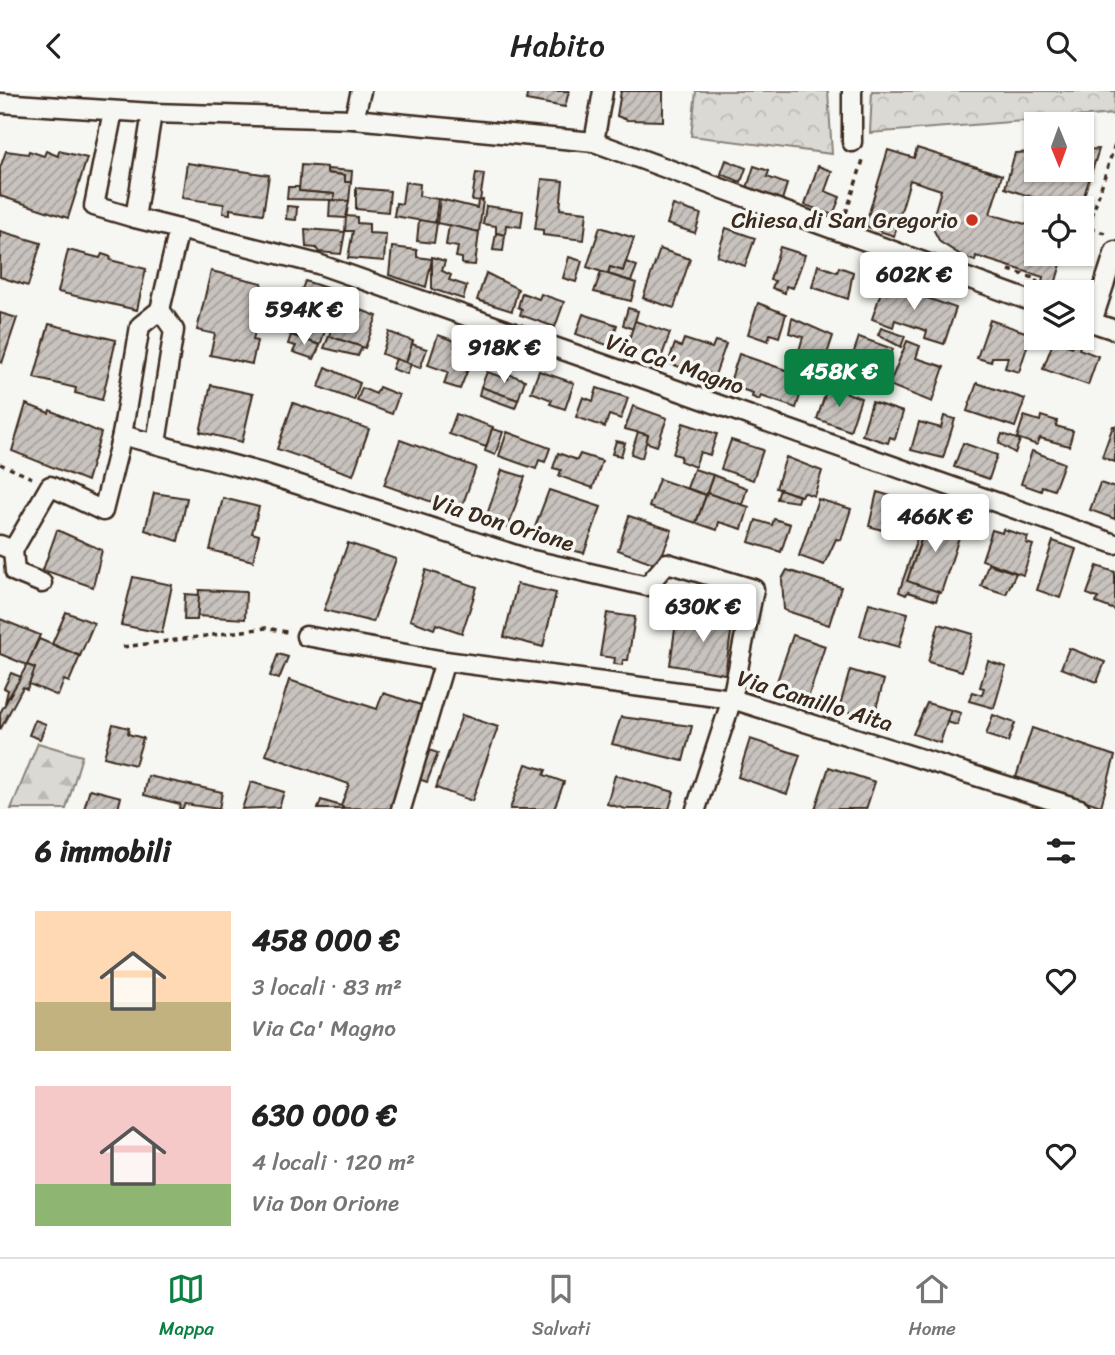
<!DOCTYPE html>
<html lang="it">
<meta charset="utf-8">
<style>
:root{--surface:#fff;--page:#f6f6f6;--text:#222;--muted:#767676;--line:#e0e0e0;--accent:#0b8043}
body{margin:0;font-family:Sriracha,sans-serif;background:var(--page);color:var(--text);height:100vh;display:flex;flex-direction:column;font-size:26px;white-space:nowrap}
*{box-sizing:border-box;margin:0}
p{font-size:23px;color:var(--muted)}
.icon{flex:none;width:38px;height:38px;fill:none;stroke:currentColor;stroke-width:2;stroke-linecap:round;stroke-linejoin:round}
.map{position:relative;height:718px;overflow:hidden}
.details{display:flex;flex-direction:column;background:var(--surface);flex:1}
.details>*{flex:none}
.needle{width:46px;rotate:179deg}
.fabs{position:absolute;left:1024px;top:21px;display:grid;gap:14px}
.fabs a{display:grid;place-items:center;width:70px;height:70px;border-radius:0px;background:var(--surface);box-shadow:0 2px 5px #0004;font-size:35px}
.price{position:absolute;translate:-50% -60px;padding:0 16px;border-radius:7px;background:#fff;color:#222;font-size:23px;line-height:46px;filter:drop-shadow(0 2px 4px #0008)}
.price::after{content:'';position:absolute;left:50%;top:42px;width:21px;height:16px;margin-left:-10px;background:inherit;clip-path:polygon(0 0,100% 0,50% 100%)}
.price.selected{background:var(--accent);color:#fff}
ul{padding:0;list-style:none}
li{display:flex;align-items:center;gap:21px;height:175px;padding:0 35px}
li span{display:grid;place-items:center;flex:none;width:196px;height:140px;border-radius:0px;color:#555}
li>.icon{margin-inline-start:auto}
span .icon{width:84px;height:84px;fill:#fffc;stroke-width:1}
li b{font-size:30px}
h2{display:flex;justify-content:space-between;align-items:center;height:84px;padding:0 35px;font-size:30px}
header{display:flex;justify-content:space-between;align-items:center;height:91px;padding:0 35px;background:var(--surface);font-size:32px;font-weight:600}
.dock{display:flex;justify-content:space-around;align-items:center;height:98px;border-top:2px solid var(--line);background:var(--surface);font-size:19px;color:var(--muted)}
.dock a{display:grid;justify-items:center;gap:4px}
.dock .selected{color:var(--accent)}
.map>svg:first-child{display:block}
.forest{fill:url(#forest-firs);stroke:#8a8278;stroke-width:2}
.park{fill:url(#park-crowns);stroke:#8a8278;stroke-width:2}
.building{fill:url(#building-hatch);stroke:#3b2a1e;stroke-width:2}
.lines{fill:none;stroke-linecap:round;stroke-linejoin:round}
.street-casing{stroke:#3b2a1e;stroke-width:23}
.path{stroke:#3b2a1e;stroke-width:3.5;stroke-dasharray:5 5;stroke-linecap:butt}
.street{stroke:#f6f6f2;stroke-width:18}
.poi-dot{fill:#c8321e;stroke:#f6f6f2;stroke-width:2.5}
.labels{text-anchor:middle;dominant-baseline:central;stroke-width:7;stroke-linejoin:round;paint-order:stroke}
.poi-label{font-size:23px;fill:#3b2a1e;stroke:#f6f6f2;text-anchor:end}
.street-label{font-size:23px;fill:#3b2a1e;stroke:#f6f6f2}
</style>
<header><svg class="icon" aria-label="back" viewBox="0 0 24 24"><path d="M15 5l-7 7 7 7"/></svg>Habito<svg class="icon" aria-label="search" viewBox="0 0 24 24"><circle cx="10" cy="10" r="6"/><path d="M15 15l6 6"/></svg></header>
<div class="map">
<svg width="1115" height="718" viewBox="0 0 1115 718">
<defs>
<pattern id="forest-firs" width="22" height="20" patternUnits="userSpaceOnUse" patternTransform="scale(1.75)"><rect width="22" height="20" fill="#dad9d3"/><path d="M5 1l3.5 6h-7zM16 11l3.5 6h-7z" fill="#bcbab5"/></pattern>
<pattern id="park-crowns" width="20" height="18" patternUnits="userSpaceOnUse" patternTransform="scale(1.75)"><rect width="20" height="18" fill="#dad9d3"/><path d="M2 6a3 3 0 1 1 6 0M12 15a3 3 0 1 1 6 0" fill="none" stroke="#bcbab5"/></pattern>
<pattern id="building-hatch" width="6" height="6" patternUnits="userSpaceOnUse" patternTransform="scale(1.75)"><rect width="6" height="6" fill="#c8c3be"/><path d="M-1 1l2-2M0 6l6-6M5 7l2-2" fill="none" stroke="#a49f9a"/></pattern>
</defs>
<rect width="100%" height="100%" fill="#f6f6f2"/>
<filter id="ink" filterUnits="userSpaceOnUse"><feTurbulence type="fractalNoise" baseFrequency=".0143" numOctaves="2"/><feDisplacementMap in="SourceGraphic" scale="14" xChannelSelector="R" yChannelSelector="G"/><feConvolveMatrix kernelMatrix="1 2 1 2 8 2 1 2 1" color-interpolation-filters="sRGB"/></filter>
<g filter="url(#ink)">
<path class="forest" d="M 38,652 L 82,665 L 66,718 L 11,718 Z"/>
<g class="park">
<path d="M 696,0 L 828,0 L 832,63 L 691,45 Z"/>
<path d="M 872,0 L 1115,0 L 1114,23 L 870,42 Z"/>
</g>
<g class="building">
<path d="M 528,0 L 569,0 L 565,16 L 526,9 Z"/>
<path d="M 621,0 L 663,0 L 663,30 L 627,29 L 617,25 Z"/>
<path d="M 917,57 L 1002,84 L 990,123 L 1036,136 L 1036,163 L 1064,163 L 1053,200 L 1045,201 L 1041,197 L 1043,186 L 976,165 L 975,170 L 964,166 L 940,151 L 931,134 L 941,99 L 910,89 L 894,145 L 865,135 L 888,59 L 914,67 Z"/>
<path d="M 1099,58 L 1080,117 L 1065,117 L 1005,97 L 1015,62 L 1036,61 L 1036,79 L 1082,79 L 1082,59 Z"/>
<path d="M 6,60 L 28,63 L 29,60 L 44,65 L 46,60 L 58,65 L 59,60 L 87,67 L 68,127 L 0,105 L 0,77 Z"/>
<path d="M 726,69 L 746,77 L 741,91 L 721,83 Z"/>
<path d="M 187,72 L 269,84 L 263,123 L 230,118 L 230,123 L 223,122 L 224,113 L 182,107 Z"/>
<path d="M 301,74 L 327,76 L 327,82 L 345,84 L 345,91 L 351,91 L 349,110 L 334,109 L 334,103 L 299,100 Z"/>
<path d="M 754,75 L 769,80 L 767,86 L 787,93 L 782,109 L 747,97 Z"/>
<path d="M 818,75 L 832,80 L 825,100 L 840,106 L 833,124 L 805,114 Z"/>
<path d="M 327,78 L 352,80 L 351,91 L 345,91 L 345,84 L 327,82 Z"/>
<path d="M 476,82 L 484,83 L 480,110 L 472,109 Z"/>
<path d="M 542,88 L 563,90 L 560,118 L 587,121 L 584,149 L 543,144 L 543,139 L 535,138 Z"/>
<path d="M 405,91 L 420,93 L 419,105 L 438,108 L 435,132 L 394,125 L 396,112 L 402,113 Z"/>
<path d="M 288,96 L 299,96 L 299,100 L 334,103 L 334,109 L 287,108 Z"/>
<path d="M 356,97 L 390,100 L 388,121 L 356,118 Z"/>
<path d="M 440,108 L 477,117 L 478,110 L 483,109 L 479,141 L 437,132 Z"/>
<path d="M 330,109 L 349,110 L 346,127 L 329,126 Z"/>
<path d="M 673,114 L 701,123 L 695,142 L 667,133 Z"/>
<path d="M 287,115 L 297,116 L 296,129 L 286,128 Z"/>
<path d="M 486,115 L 523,120 L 521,136 L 506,134 L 505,144 L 496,142 L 496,135 L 483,133 Z"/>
<path d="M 346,125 L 357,126 L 357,132 L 369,133 L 369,142 L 386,143 L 384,170 L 348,167 L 353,140 L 345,140 Z"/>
<path d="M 419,129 L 437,132 L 434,152 L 417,150 Z"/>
<path d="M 449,134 L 479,141 L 475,174 L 462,173 L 462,167 L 456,166 L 458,156 L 446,154 Z"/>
<path d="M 600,136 L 634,147 L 623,180 L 610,176 L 608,183 L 587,176 Z"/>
<path d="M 726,137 L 755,147 L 745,175 L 717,165 Z"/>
<path d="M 305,138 L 345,141 L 341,163 L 319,161 L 316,157 L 306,156 Z"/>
<path d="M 0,140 L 41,152 L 28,195 L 0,186 Z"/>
<path d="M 496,142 L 505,144 L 503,160 L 493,159 Z"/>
<path d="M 392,156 L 417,159 L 417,166 L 432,168 L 426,196 L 389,184 Z"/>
<path d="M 780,156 L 805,164 L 793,197 L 786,195 L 785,202 L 772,197 L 775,190 L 770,189 Z"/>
<path d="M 660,158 L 690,168 L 674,217 L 643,207 Z"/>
<path d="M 68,159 L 100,167 L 102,163 L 111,166 L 110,169 L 146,178 L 137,219 L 58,201 Z"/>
<path d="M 432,166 L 445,170 L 442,180 L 451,184 L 449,189 L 467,195 L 463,208 L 432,198 Z"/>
<path d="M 569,166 L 582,170 L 576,191 L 563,187 Z"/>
<path d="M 626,171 L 637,175 L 631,190 L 608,183 L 610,176 L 623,180 Z"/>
<path d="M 818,174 L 837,181 L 839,176 L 853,181 L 848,208 L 812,196 Z"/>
<path d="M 211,180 L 262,192 L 256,216 L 260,217 L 253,249 L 257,250 L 252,273 L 210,264 L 215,243 L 197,239 Z"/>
<path d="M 601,181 L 636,192 L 631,210 L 594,201 Z"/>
<path d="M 486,182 L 518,198 L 512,220 L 477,209 Z"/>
<path d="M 305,190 L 339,201 L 320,254 L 286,242 Z"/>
<path d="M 884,192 L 956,217 L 944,253 L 925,247 L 927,240 L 895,229 L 893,236 L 872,228 Z"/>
<path d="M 522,202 L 539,208 L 541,203 L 564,211 L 555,236 L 520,224 L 522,218 L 518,216 Z"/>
<path d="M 758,212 L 786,223 L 779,246 L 770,243 L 768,250 L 748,243 Z"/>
<path d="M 353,216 L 377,225 L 365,257 L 329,245 L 335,226 L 347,230 Z"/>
<path d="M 628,217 L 638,220 L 633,238 L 623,234 Z"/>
<path d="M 0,222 L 17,227 L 2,272 L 0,271 Z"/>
<path d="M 583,223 L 617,234 L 610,255 L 576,243 Z"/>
<path d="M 792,227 L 833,245 L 824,272 L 798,263 L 803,246 L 789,242 Z"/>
<path d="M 990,229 L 1031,243 L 1019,281 L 1005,277 L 1008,266 L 992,266 L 991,271 L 977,267 Z"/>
<path d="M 635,230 L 670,242 L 660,270 L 626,258 Z"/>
<path d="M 49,233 L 116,249 L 102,309 L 75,302 L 76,297 L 34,287 Z"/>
<path d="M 881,237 L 905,245 L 901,256 L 878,244 Z"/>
<path d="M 389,241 L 413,250 L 406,272 L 382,263 Z"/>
<path d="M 291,244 L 320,254 L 314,268 L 293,261 L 296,255 L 288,253 Z"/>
<path d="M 438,244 L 455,250 L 454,256 L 474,263 L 460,298 L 444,293 L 448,281 L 428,274 Z"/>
<path d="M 329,245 L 362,256 L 358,265 L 324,257 Z"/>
<path d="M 859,246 L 893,258 L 881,293 L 850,282 L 848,290 L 832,285 L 836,273 L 848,278 Z"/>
<path d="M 684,248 L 712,257 L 715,250 L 726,253 L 715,284 L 706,281 L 705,285 L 668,272 L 675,253 L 681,256 Z"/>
<path d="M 1054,249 L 1072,256 L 1074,250 L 1081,253 L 1079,258 L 1098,265 L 1088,294 L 1043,278 Z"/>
<path d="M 907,250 L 920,255 L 916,267 L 944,276 L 932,311 L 889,294 Z"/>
<path d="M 412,253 L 427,258 L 420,277 L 406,272 Z"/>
<path d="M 739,263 L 806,286 L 796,317 L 761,305 L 759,309 L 752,306 L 753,302 L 729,294 Z"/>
<path d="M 396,268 L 411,273 L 407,283 L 392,278 Z"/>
<path d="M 326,276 L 360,292 L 354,309 L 319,296 Z"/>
<path d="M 539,280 L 574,292 L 565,318 L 550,313 L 552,309 L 531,301 Z"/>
<path d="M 487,281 L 508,288 L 509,283 L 525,289 L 518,309 L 481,296 Z"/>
<path d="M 977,292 L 1025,308 L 1015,336 L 967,320 Z"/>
<path d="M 211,294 L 253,303 L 242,351 L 200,341 Z"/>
<path d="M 828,295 L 861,307 L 850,340 L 817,328 Z"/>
<path d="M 379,296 L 399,304 L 392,323 L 357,310 L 362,297 L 376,303 Z"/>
<path d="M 481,296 L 518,309 L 515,317 L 479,304 Z"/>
<path d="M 597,297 L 628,307 L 621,328 L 609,324 L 605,336 L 576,326 L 583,306 L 593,310 Z"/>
<path d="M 872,311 L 903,321 L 895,348 L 890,346 L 888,352 L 862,344 Z"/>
<path d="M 293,312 L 369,338 L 353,384 L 277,358 Z"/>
<path d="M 26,313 L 49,322 L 50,319 L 101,342 L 87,390 L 12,360 Z"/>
<path d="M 633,315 L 667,327 L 657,355 L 645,351 L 648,344 L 625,338 Z"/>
<path d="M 456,323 L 493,336 L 486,356 L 449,343 Z"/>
<path d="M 944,325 L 955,328 L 943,367 L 911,359 L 919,331 L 941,337 Z"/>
<path d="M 1024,325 L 1040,330 L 1041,325 L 1057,330 L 1056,335 L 1073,340 L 1069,355 L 1040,347 L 1037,354 L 1017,347 Z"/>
<path d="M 683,332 L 717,343 L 710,364 L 700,361 L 695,376 L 680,370 L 681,365 L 673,363 Z"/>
<path d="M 1113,335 L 1115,335 L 1115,371 L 1102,366 Z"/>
<path d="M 492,338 L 503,341 L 495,364 L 485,360 Z"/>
<path d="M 507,341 L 550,357 L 545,371 L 539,369 L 536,378 L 499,365 Z"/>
<path d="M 638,341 L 648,344 L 642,367 L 631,363 Z"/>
<path d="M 1002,343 L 1020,349 L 1015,362 L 999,352 Z"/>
<path d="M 400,349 L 476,376 L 460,421 L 384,394 Z"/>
<path d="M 731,349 L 763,359 L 753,389 L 721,378 Z"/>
<path d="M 616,350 L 625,352 L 621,365 L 612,363 Z"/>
<path d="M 963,352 L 997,364 L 989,388 L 954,376 Z"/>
<path d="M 1032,360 L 1064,372 L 1054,399 L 1042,395 L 1041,400 L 1021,393 Z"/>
<path d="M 558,362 L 577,369 L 580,363 L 602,370 L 593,397 L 559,385 L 561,379 L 553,377 Z"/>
<path d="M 786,366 L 822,380 L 814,405 L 803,401 L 801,405 L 776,397 Z"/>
<path d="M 694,378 L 713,384 L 706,404 L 687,397 Z"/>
<path d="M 502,379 L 525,386 L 508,437 L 485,430 Z"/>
<path d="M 713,384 L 747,397 L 742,414 L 707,402 Z"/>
<path d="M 659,388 L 706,404 L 696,432 L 649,416 Z"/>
<path d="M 1100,392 L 1115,397 L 1115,428 L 1090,419 Z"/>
<path d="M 780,398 L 799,405 L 797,411 L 777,408 Z"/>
<path d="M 549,399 L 601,416 L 584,462 L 530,449 Z"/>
<path d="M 877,401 L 901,408 L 894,429 L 899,430 L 895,443 L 869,435 Z"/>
<path d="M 154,402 L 187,407 L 178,450 L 145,439 Z"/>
<path d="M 707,402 L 749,416 L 742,438 L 719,431 L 717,439 L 696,432 Z"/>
<path d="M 223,407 L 259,416 L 252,442 L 259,444 L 253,470 L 210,459 Z"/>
<path d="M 818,408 L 851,418 L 841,449 L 836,448 L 824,474 L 799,465 Z"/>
<path d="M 930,423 L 962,437 L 941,502 L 907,490 Z"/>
<path d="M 629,425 L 672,439 L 658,474 L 618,459 Z"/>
<path d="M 774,428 L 790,433 L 781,461 L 749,451 L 756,429 L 772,434 Z"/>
<path d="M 922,433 L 926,434 L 907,490 L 939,501 L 936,510 L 908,501 L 906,504 L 899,501 Z"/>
<path d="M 1003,438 L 1028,446 L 1026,452 L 1033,454 L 1023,484 L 982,469 L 992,439 L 1002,442 Z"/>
<path d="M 57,439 L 102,459 L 93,496 L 43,479 Z"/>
<path d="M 1053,450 L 1076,458 L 1060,507 L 1037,499 Z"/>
<path d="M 348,452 L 396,468 L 373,531 L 324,519 Z"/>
<path d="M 988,473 L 1016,482 L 1006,503 L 981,495 Z"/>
<path d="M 1097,475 L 1115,481 L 1115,519 L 1096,512 L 1098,507 L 1087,503 Z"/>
<path d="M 426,479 L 477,496 L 462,542 L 436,533 L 434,538 L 410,529 Z"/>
<path d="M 787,479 L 841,496 L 829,534 L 784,519 L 782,488 Z"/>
<path d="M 133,486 L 172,494 L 162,542 L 121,534 Z"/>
<path d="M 517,493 L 556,502 L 543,556 L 504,546 Z"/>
<path d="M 199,499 L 246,501 L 245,528 L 197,525 Z"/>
<path d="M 185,503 L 199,504 L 197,529 L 184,529 Z"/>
<path d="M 869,512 L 908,522 L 899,556 L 860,545 Z"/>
<path d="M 66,521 L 94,532 L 80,565 L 52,553 Z"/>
<path d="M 695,521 L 733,528 L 725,583 L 670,574 L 676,531 L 693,533 Z"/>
<path d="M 607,522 L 635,526 L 628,569 L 623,569 L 622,574 L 614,573 L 615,567 L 600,565 Z"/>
<path d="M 0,528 L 40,544 L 27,574 L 0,563 Z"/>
<path d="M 939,533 L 973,543 L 962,580 L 928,571 Z"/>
<path d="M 793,544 L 825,555 L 808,607 L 775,596 Z"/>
<path d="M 39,548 L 80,565 L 69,591 L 64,589 L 58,605 L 29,593 L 35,577 L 27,574 Z"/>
<path d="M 1069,557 L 1105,571 L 1097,591 L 1061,577 Z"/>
<path d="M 278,563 L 288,566 L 279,588 L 270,585 Z"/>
<path d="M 988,570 L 1006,576 L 994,617 L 969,610 L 972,601 L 982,604 L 984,597 L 980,596 Z"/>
<path d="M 27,574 L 35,577 L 29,593 L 27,598 L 23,596 L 0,639 L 0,622 Z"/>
<path d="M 850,579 L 884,589 L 873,628 L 851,626 L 853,622 L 839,618 Z"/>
<path d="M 11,582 L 21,586 L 5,612 L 8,599 L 4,597 Z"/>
<path d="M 289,589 L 377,618 L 383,602 L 427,616 L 392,718 L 344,717 L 341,715 L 349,693 L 266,664 Z"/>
<path d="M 927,612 L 951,619 L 940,652 L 913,643 Z"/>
<path d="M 951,619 L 961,622 L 957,634 L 947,631 Z"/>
<path d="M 462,624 L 498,636 L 472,710 L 436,697 Z"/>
<path d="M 993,624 L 1015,632 L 1008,651 L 986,644 Z"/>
<path d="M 621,626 L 692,635 L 683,670 L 612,653 Z"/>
<path d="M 35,629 L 46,633 L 40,648 L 29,644 Z"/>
<path d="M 113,633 L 129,637 L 128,643 L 143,647 L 135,674 L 104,666 Z"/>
<path d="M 1032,637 L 1115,665 L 1101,715 L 1016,686 Z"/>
<path d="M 750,648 L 800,664 L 787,703 L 738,686 Z"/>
<path d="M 414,654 L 438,662 L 427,691 L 404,683 Z"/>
<path d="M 526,673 L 546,679 L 544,684 L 564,691 L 554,718 L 510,718 Z"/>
<path d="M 829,676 L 875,691 L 866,718 L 815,718 Z"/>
<path d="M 615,684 L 674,701 L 669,718 L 626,718 L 607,713 Z"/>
<path d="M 148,685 L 222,701 L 219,718 L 185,713 L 182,718 L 179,717 L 180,713 L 144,704 Z"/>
<path d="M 251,691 L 284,701 L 279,716 L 242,718 Z"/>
<path d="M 90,698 L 121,706 L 118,718 L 84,718 Z"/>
<path d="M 321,709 L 341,715 L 344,718 L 318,718 Z"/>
</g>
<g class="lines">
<g class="street-casing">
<g id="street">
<path d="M 852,0 L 852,51"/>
<path d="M 0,12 L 152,22 L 354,28 L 594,51 L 1036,212"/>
<path d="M 113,20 L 94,115 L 135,127 L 152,22"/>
<path d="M 354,28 L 361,0"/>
<path d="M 594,51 L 603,0"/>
<path d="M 135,127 L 318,173 L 1115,453"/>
<path d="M 1082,228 L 1115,239"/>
<path d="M 1092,231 L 1115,160"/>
<path d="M 122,344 L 266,383 L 528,468 L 647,495 L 667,472 L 754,498 L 732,608 L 696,718"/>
<path d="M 156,352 L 174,239 L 160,219"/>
<path d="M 0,454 L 13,459 L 50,395 L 103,420 L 122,344 L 140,235 L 160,219 L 179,138"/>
<path d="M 13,459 L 15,481 L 42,492"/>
<path d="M 306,545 L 445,570 L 732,608 L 1080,718"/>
<path d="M 401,718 L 445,570"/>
</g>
</g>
<g class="path">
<path d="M 846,122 L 864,66"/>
<path d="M 1105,142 L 1088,137 L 1115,53"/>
<path d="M 1009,179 L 1037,188 L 1036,192"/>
<path d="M 0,373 L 32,387"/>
<path d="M 123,556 L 266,537 L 287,541"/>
</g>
<use href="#street" class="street"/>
</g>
</g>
<circle class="poi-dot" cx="972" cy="129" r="7"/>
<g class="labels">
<g class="poi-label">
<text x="958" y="129">Chiesa di San Gregorio</text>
</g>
<g class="street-label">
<text transform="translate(675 273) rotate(19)">Via Ca' Magno</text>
<text transform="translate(503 432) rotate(17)">Via Don Orione</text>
<text transform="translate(815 610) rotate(17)">Via Camillo Aita</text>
</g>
</g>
</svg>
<div class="fabs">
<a><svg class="needle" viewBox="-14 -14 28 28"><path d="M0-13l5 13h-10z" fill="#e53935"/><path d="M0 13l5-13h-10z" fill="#767676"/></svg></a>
<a><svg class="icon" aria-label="locate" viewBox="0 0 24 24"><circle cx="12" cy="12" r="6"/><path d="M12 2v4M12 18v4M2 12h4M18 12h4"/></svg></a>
<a><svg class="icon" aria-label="layers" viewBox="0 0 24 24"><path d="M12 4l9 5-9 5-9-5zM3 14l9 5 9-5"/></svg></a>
</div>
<b class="price" style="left:914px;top:221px">602K €</b>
<b class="price" style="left:304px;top:256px">594K €</b>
<b class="price" style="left:504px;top:294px">918K €</b>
<b class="price selected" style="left:839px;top:318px">458K €</b>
<b class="price" style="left:935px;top:463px">466K €</b>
<b class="price" style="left:703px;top:553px">630K €</b>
</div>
<section class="details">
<h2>6 immobili<svg class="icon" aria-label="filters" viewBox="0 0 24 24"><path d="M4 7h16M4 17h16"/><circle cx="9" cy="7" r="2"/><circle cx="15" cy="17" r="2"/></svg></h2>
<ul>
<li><span style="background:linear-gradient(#ffd9b3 65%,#c2b280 0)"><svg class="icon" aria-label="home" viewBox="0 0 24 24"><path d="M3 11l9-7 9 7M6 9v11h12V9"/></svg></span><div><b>458 000 €</b><p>3 locali · 83 m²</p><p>Via Ca' Magno</p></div><svg class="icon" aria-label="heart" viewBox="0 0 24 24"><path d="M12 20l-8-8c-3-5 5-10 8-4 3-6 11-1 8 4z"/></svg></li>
<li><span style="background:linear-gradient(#f6c9c9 70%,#8fb573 0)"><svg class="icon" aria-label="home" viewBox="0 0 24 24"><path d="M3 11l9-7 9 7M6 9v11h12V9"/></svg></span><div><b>630 000 €</b><p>4 locali · 120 m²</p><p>Via Don Orione</p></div><svg class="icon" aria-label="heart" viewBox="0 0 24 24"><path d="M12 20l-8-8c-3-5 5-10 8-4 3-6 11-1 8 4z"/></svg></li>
</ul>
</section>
<nav class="dock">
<a class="selected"><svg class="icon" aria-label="map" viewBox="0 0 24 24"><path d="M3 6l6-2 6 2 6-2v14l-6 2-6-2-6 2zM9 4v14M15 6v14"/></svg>Mappa</a>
<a><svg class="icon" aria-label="saved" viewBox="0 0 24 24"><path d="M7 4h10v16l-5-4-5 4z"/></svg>Salvati</a>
<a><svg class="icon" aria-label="home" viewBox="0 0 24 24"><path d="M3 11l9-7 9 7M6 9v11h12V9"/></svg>Home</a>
</nav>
